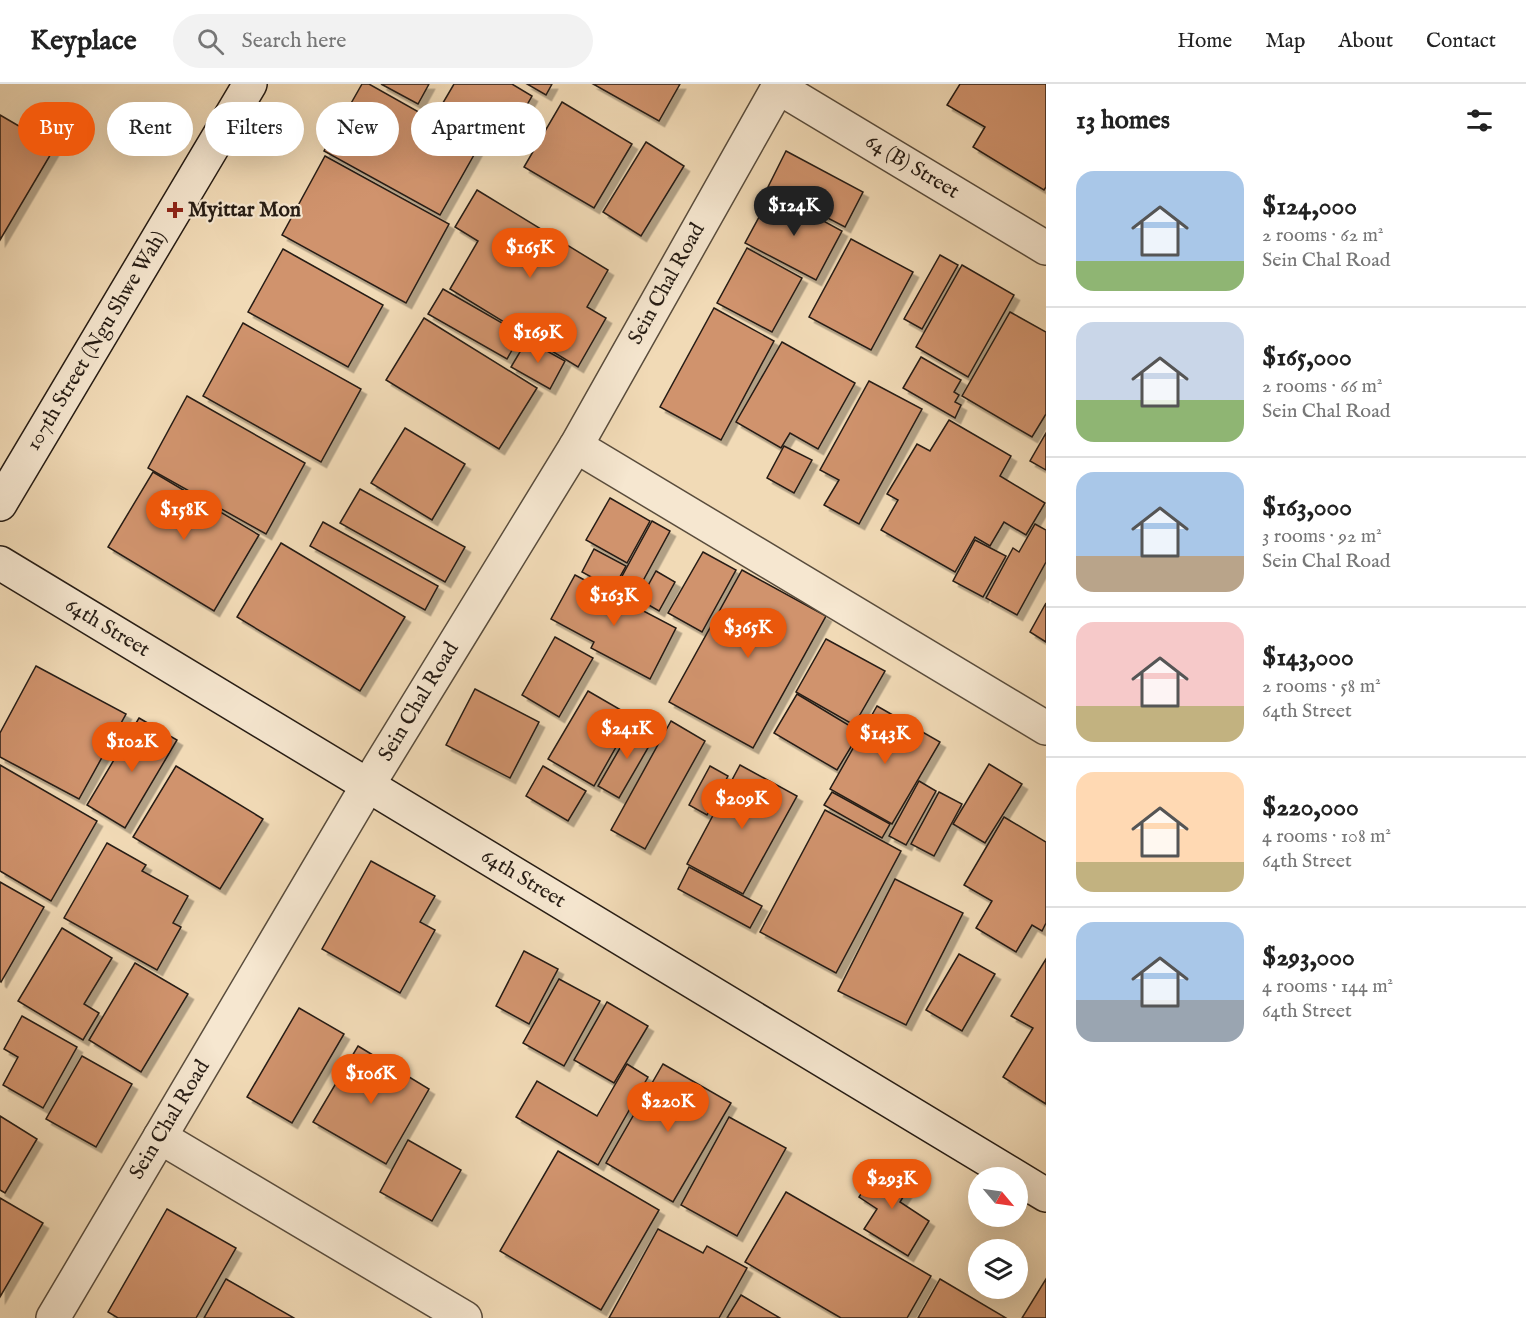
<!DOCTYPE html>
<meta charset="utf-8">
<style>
:root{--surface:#fff;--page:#f2f2f2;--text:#222;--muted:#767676;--line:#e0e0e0;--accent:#ea580c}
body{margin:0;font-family:"IM FELL English",serif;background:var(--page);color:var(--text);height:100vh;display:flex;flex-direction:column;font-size:22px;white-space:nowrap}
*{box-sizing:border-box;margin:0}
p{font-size:20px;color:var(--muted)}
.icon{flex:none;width:33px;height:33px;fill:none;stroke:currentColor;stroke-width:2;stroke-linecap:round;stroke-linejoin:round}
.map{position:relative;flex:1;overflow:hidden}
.details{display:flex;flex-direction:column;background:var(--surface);width:480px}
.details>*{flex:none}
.hud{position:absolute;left:18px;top:18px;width:570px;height:54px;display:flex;gap:12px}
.needle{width:39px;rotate:119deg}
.buttons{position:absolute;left:968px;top:1083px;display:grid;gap:12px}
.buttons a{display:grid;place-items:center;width:60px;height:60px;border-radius:50%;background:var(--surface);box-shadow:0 6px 24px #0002;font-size:30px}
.price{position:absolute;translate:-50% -51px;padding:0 14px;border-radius:21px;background:var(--accent);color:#fff;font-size:20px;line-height:39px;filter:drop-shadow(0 2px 3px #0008)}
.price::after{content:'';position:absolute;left:50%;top:36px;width:18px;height:14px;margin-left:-9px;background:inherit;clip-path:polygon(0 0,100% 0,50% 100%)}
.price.current{background:#222;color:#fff}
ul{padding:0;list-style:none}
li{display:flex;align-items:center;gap:18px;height:150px;padding:0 30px}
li+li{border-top:2px solid var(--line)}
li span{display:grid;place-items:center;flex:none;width:168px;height:120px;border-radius:18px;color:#555}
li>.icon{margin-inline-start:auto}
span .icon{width:72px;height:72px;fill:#fffc;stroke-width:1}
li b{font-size:26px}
h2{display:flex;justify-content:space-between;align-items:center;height:72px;padding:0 30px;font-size:26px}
.tag{padding:0 21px;border-radius:27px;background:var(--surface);box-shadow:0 6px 24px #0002;font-size:21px;line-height:54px}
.tag.current{background:var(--accent);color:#fff}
header{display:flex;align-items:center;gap:36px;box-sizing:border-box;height:84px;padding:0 30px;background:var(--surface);border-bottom:2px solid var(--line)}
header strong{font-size:28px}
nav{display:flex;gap:33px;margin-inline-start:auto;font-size:21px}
.search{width:420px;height:54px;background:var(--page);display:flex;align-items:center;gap:15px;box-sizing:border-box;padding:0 21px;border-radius:33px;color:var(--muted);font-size:22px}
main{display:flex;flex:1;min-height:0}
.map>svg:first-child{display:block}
.building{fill:#d0936d;stroke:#261c14;stroke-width:1.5;filter:url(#shadow)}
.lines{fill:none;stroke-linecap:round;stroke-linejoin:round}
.street-casing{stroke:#594c3c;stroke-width:36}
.secondary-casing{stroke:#261c14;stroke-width:36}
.street{stroke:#f6e7d0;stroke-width:33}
.secondary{stroke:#f6e7d0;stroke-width:33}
.poi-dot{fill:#8f2418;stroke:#f6e7d0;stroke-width:2}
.labels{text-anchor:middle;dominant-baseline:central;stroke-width:4.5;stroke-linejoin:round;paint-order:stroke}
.street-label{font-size:21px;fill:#261c14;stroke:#f6e7d0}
.poi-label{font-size:21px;font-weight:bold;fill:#261c14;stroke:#f6e7d0;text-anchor:start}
</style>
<header>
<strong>Keyplace</strong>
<div class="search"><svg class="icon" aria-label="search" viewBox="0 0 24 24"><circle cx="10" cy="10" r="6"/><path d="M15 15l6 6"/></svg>Search here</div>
<nav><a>Home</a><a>Map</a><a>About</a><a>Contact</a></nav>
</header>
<main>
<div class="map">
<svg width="1046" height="1234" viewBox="0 0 1046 1234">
<defs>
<filter id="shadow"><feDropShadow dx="5.5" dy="5.5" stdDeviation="0" flood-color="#0004"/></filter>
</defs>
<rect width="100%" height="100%" fill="#f1dab6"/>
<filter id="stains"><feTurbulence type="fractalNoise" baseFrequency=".00333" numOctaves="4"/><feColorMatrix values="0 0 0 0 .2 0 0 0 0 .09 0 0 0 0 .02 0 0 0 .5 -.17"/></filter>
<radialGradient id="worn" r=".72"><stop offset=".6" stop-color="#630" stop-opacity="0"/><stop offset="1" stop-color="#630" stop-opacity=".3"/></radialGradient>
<g class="building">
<path d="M 362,0 L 369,0 L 479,62 L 440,131 L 324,67 Z"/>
<path d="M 381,0 L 429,0 L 418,20 Z"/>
<path d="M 454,0 L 512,0 L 532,12 L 502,65 L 437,29 Z"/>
<path d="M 527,0 L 552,0 L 546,11 Z"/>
<path d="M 593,0 L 680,0 L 659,37 Z"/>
<path d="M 960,0 L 1046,0 L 1046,103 L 1044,106 L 973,63 L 985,43 L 947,21 Z"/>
<path d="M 562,18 L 632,60 L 594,124 L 524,83 Z"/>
<path d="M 0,31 L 55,63 L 0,156 Z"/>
<path d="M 646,58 L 684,82 L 641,152 L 603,128 Z"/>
<path d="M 786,67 L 863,108 L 845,143 L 768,103 Z"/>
<path d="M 325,72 L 449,140 L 406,219 L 282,151 Z"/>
<path d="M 477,106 L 608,186 L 587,223 L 606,234 L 578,283 L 450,205 L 478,157 L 455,143 Z"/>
<path d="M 772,109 L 842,147 L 816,196 L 745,159 Z"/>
<path d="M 851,155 L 913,188 L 871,266 L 809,233 Z"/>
<path d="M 747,164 L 802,194 L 772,248 L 717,219 Z"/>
<path d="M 283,165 L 383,221 L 348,283 L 248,228 Z"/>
<path d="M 940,171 L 958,181 L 922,245 L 904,235 Z"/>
<path d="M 962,181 L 1014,211 L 968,293 L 916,263 Z"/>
<path d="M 443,205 L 521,250 L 507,275 L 428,230 Z"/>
<path d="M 714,224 L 774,257 L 721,356 L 660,323 Z"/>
<path d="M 1010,228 L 1046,248 L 1046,330 L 1032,353 L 962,312 Z"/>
<path d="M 424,234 L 537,304 L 499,365 L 386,296 Z"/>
<path d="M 243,239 L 361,305 L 321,378 L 203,312 Z"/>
<path d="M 527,256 L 565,277 L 550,305 L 511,283 Z"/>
<path d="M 782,258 L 855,299 L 818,365 L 790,349 L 781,364 L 736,338 Z"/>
<path d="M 921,273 L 961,296 L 954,308 L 959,311 L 955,318 L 961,321 L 955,334 L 903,304 Z"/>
<path d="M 869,297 L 922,325 L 859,440 L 824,421 L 839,396 L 820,386 Z"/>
<path d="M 187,312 L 305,379 L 266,450 L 148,384 Z"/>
<path d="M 949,336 L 1011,372 L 1000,392 L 1045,419 L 1026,451 L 1004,438 L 990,462 L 975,453 L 955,488 L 881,446 L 898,416 L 887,410 L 917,360 L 930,367 Z"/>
<path d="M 405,344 L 465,380 L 432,436 L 371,399 Z"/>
<path d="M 1046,349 L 1046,386 L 1030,377 Z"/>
<path d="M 784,362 L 812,376 L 794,409 L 767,394 Z"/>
<path d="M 153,388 L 259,451 L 214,527 L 108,463 Z"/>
<path d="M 360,405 L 465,463 L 445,498 L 340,439 Z"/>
<path d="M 610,414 L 650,437 L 627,479 L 586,456 Z"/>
<path d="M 652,437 L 670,447 L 632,517 L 614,507 Z"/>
<path d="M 323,438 L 438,502 L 425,526 L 310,462 Z"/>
<path d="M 1035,440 L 1046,446 L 1046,478 L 1017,531 L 986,514 L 1013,464 L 1019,468 Z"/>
<path d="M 975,456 L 1006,472 L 983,513 L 953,497 Z"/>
<path d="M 281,459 L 405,533 L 360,607 L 237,533 Z"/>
<path d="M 594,465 L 626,482 L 613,505 L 582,488 Z"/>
<path d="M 703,468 L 736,486 L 702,548 L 668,529 Z"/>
<path d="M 742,486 L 826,532 L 753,664 L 669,618 Z"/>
<path d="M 656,487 L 675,498 L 659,527 L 640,516 Z"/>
<path d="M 575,491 L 676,544 L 650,595 L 591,564 L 594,558 L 551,535 Z"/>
<path d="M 1046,519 L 1046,558 L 1030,548 Z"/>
<path d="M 555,553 L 593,574 L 559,633 L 522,611 Z"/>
<path d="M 826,555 L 885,587 L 854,641 L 796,608 Z"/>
<path d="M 36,582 L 126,630 L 79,715 L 0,673 L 0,649 Z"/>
<path d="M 475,605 L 539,638 L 510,694 L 446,661 Z"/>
<path d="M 588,607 L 633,633 L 594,702 L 548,675 Z"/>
<path d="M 797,610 L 860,648 L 837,686 L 774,649 Z"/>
<path d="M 877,622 L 940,658 L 892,740 L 830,705 Z"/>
<path d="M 139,634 L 177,656 L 125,744 L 87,721 Z"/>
<path d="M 671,637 L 705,657 L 645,765 L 611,746 Z"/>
<path d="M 635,638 L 656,650 L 619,714 L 598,702 Z"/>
<path d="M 989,680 L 1022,700 L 985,759 L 953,740 Z"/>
<path d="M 0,681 L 97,737 L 51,817 L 0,787 Z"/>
<path d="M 740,681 L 797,712 L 743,810 L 687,780 Z"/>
<path d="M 176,682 L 263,735 L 220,805 L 133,753 Z"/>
<path d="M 543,682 L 586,707 L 568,737 L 526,712 Z"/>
<path d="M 710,682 L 728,692 L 707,731 L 689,721 Z"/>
<path d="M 919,697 L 936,707 L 906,761 L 889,752 Z"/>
<path d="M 832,708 L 890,740 L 882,754 L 824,721 Z"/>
<path d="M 939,708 L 962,720 L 934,772 L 911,760 Z"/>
<path d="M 825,726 L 901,767 L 836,889 L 760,848 Z"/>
<path d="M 1004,733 L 1046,758 L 1046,839 L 1042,847 L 1032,841 L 1016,868 L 976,844 L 992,817 L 964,801 Z"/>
<path d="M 107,759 L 146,781 L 142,787 L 188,812 L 173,839 L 181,843 L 157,886 L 64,834 Z"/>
<path d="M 371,777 L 435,812 L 420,838 L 435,846 L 400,909 L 322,865 Z"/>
<path d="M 689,783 L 762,822 L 750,844 L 678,805 Z"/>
<path d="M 895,795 L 963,829 L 906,941 L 838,907 Z"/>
<path d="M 0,798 L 44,823 L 1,898 L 0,897 Z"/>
<path d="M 62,844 L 112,874 L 84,920 L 99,929 L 83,956 L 18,917 Z"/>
<path d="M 524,867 L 558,885 L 529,940 L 496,922 Z"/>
<path d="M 959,870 L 995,890 L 962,947 L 926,926 Z"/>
<path d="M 1046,875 L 1046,1020 L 1003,993 L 1033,944 L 1011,932 Z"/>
<path d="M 135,879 L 188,910 L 141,988 L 89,956 Z"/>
<path d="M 559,895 L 600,917 L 564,982 L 523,959 Z"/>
<path d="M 607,918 L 648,942 L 614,999 L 574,976 Z"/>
<path d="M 299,924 L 344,950 L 292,1039 L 247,1013 Z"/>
<path d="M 22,932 L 77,963 L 43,1024 L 3,1001 L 18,973 L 4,965 Z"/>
<path d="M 358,962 L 429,1005 L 386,1080 L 313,1038 Z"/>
<path d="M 82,972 L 132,1000 L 96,1063 L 46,1035 Z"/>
<path d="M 627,980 L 648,993 L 598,1081 L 516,1033 L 537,997 L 597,1032 Z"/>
<path d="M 663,980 L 731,1019 L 673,1118 L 606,1079 Z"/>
<path d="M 0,1032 L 37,1055 L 5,1109 L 0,1106 Z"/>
<path d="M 729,1033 L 786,1064 L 737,1152 L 681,1121 Z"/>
<path d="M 408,1056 L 461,1086 L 432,1137 L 380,1108 Z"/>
<path d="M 558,1067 L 659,1126 L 601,1226 L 500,1167 Z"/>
<path d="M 882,1077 L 913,1097 L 900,1118 L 929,1137 L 908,1172 L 864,1145 L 877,1125 L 859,1113 Z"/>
<path d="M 786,1108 L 931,1192 L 907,1234 L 841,1234 L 745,1178 Z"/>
<path d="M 0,1114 L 43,1139 L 0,1213 Z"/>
<path d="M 167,1125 L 236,1164 L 196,1234 L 118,1234 L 108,1228 Z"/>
<path d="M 658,1145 L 703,1169 L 707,1162 L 747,1184 L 719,1234 L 609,1234 Z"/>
<path d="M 226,1195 L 294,1234 L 204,1234 Z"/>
<path d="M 940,1195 L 1006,1234 L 918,1234 Z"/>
<path d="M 1046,1195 L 1046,1234 L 1022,1234 Z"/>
<path d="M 741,1211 L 780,1234 L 727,1234 Z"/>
</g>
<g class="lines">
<g class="street-casing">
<g id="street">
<path d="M 778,3 L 1046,164"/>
<path d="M 576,362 L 1046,644"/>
<path d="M 160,1053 L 465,1234"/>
<path d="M 53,1234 L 368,701 L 576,362 L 780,0"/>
</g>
</g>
<g class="secondary-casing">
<g id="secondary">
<path d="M 0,420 L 250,0"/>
<path d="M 0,479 L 1046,1111"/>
</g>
</g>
<use href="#street" class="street"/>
<use href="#secondary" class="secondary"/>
</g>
<path class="poi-dot" d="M172 117h6v6h6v6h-6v6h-6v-6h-6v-6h6z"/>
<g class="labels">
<g class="street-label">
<text transform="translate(912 83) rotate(31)">64 (B) Street</text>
<text transform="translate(667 200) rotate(-61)">Sein Chal Road</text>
<text transform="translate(97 257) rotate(-59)">107th Street (Ngu Shwe Wah)</text>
<text transform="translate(107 544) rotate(31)">64th Street</text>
<text transform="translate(419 618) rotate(-59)">Sein Chal Road</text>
<text transform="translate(523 795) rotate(31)">64th Street</text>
<text transform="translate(170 1036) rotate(-59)">Sein Chal Road</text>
</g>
<g class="poi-label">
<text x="188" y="126">Myittar Mon</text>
</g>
</g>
<rect width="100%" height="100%" filter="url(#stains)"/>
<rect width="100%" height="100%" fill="url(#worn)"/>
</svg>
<div class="buttons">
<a><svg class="needle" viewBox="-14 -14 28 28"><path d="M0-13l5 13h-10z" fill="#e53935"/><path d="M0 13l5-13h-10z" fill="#767676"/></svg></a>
<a><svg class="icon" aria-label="layers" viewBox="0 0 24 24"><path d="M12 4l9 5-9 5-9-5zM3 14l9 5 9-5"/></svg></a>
</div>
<b class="price current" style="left:794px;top:153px">$124K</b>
<b class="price" style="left:530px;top:195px">$165K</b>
<b class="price" style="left:538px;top:280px">$169K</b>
<b class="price" style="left:184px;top:457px">$158K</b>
<b class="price" style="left:614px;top:543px">$163K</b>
<b class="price" style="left:748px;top:575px">$365K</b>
<b class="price" style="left:627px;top:676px">$241K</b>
<b class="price" style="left:885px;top:681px">$143K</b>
<b class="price" style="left:132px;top:689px">$102K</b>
<b class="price" style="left:742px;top:746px">$209K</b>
<b class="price" style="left:371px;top:1021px">$106K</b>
<b class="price" style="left:668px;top:1049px">$220K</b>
<b class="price" style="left:892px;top:1126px">$293K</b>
<div class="hud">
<a class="tag current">Buy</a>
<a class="tag">Rent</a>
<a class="tag">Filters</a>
<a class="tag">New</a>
<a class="tag">Apartment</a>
</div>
</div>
<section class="details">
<h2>13 homes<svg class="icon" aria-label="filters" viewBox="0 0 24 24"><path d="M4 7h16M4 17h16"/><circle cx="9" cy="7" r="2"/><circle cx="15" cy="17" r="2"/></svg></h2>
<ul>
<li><span style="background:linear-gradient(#a9c7e8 75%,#8fb573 0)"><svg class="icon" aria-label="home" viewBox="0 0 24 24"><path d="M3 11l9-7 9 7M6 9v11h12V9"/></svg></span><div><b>$124,000</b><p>2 rooms · 62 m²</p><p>Sein Chal Road</p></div></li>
<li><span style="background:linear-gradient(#c9d6e8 65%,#8fb573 0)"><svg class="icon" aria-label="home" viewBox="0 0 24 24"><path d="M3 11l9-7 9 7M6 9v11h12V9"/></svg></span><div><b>$165,000</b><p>2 rooms · 66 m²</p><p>Sein Chal Road</p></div></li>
<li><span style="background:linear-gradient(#a9c7e8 70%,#b9a48a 0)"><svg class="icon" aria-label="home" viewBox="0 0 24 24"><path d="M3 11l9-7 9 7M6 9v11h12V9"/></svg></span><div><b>$163,000</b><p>3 rooms · 92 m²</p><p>Sein Chal Road</p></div></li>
<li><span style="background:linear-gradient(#f6c9c9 70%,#c2b280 0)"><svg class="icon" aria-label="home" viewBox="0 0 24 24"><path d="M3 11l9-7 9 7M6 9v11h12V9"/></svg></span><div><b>$143,000</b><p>2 rooms · 58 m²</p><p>64th Street</p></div></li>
<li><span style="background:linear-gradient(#ffd9b3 75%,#c2b280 0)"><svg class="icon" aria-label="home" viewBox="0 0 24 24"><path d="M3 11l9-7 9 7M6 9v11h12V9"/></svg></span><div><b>$220,000</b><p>4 rooms · 108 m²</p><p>64th Street</p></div></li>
<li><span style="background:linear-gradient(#a9c7e8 65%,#9aa5b1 0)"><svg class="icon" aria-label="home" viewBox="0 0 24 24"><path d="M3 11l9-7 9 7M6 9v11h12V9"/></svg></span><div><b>$293,000</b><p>4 rooms · 144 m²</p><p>64th Street</p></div></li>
</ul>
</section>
</main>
